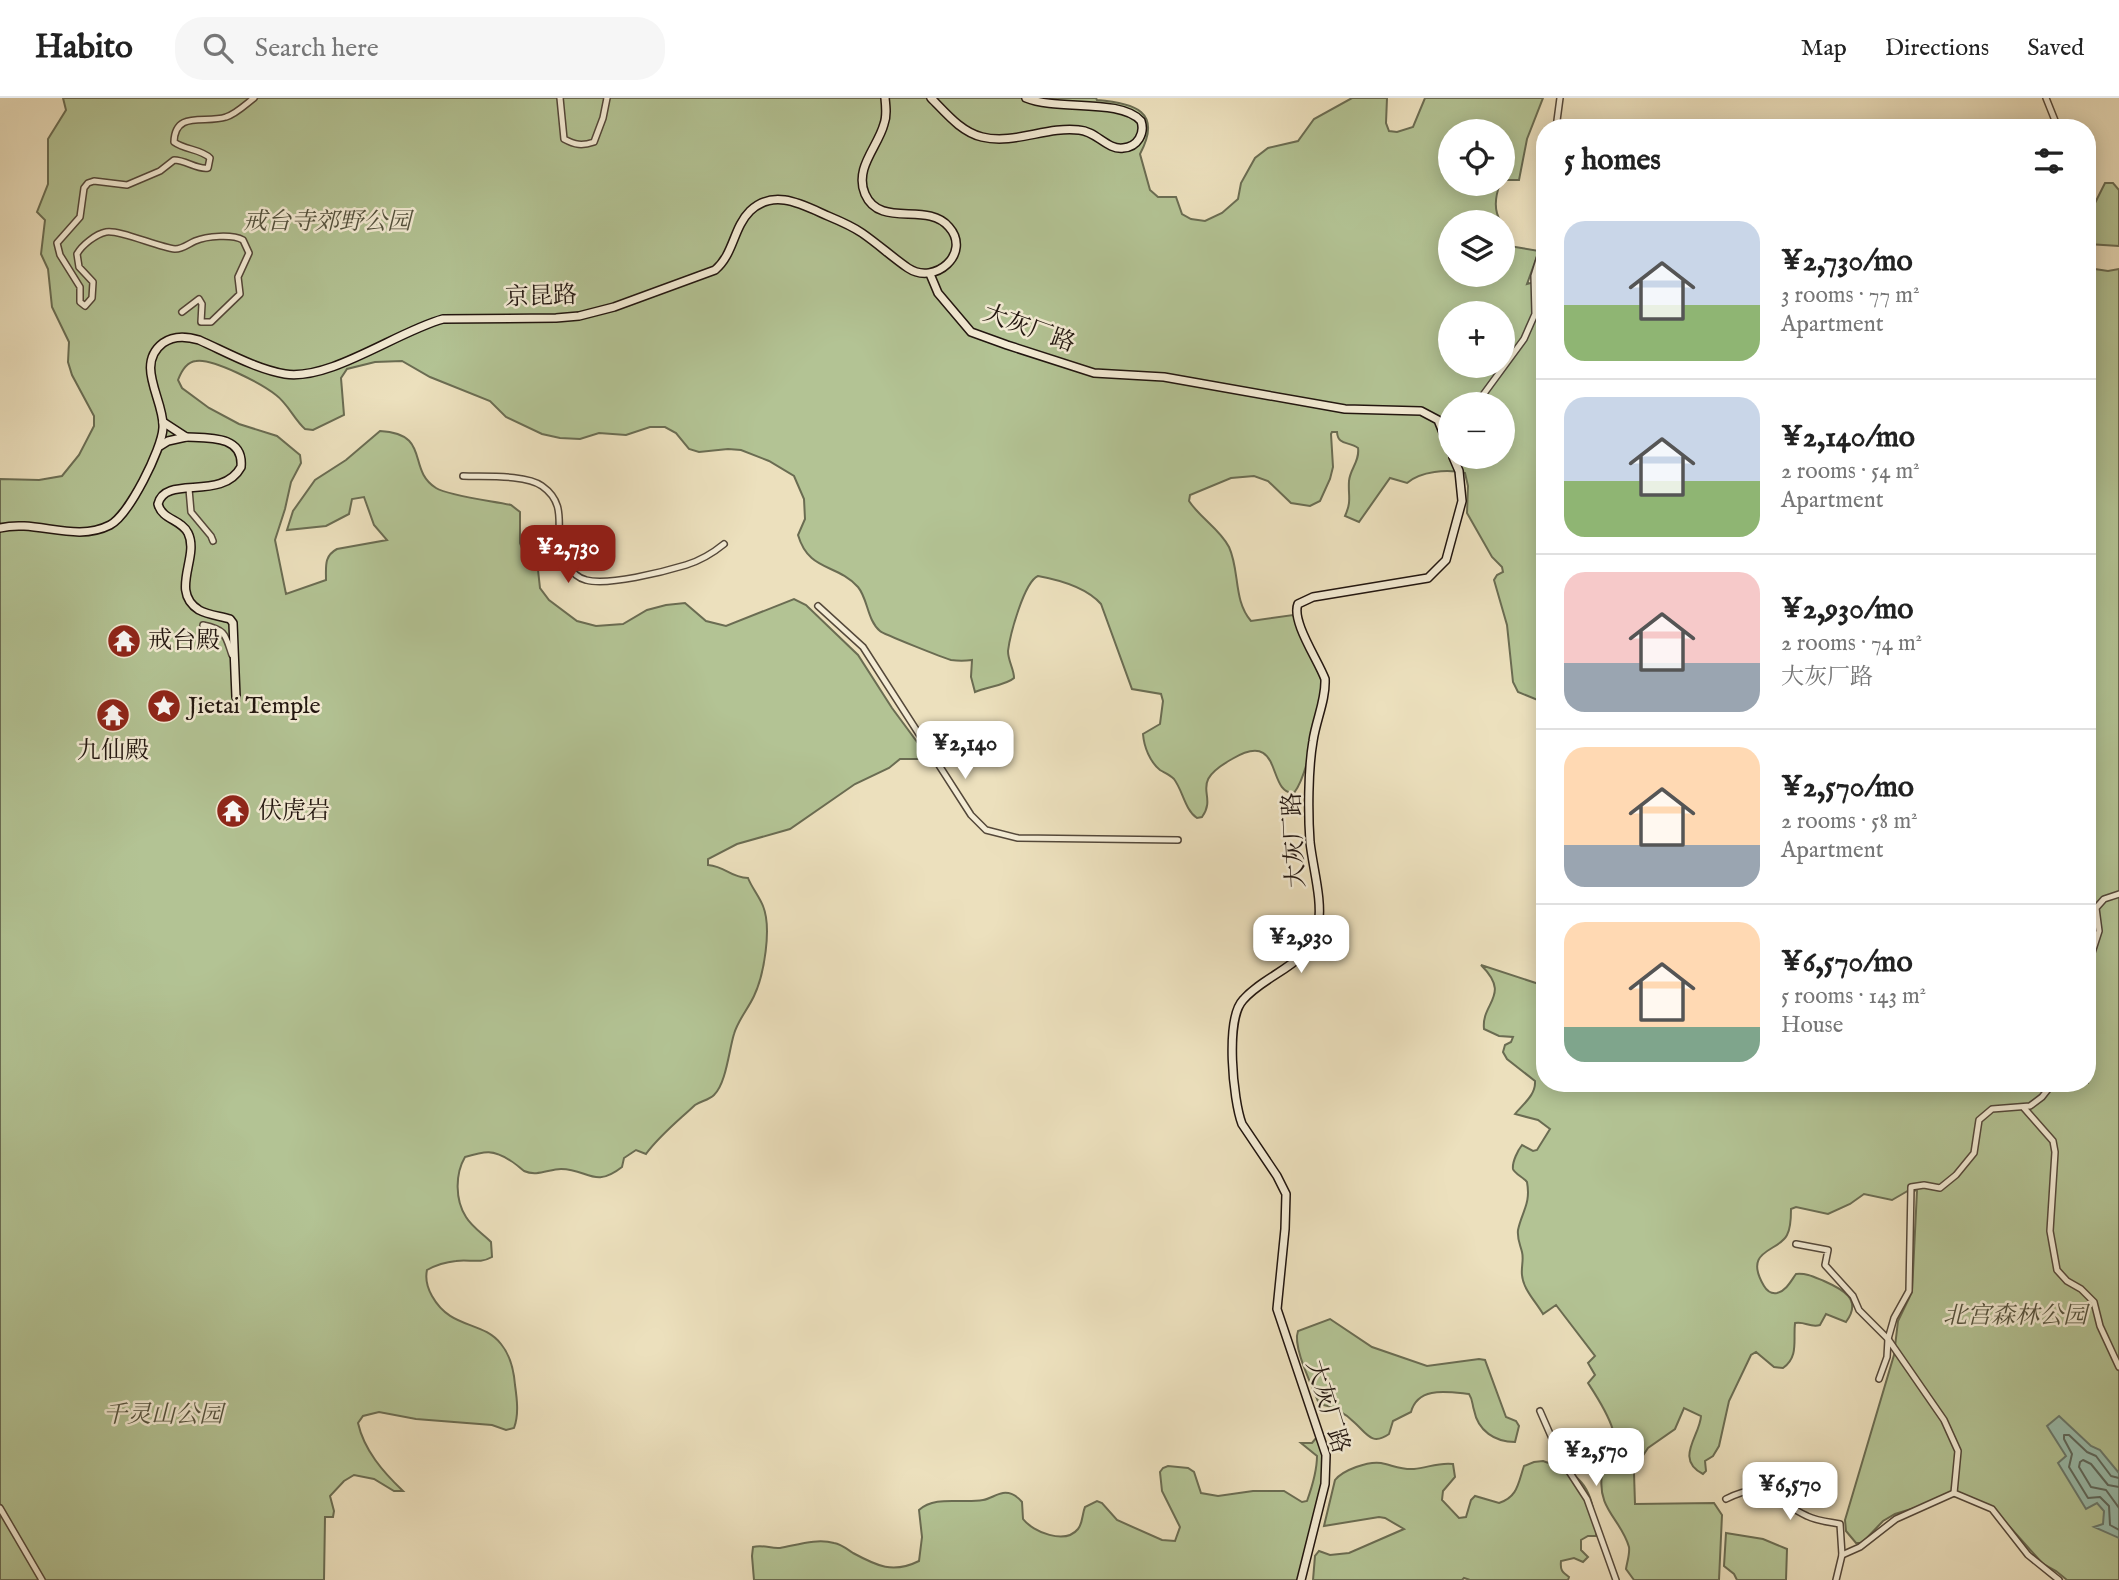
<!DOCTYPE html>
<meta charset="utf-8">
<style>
:root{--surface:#fff;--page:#f6f6f6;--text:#222;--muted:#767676;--line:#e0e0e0;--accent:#8f2418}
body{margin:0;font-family:"IM FELL English","Noto Serif SC",serif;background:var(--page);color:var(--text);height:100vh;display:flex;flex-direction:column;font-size:26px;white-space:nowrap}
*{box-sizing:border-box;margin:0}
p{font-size:23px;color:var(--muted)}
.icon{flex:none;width:38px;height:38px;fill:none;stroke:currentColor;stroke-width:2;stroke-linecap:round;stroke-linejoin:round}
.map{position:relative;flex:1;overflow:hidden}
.panel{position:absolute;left:1536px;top:21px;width:560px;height:973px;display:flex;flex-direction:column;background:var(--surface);border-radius:28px;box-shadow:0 4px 18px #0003}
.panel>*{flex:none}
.fabs{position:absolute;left:1438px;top:21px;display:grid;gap:14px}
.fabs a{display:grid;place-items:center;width:77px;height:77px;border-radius:50%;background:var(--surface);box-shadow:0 4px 18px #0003;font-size:35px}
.price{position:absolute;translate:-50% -60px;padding:0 16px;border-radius:14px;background:#fff;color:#222;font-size:23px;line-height:46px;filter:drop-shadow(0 2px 4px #0008)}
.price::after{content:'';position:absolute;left:50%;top:42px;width:21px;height:16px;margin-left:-10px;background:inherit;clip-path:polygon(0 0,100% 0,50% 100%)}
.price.on{background:var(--accent);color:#fff}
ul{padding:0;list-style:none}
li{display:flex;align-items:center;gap:21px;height:175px;padding:0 28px}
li+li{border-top:2px solid var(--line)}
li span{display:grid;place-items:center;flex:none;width:196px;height:140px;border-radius:21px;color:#555}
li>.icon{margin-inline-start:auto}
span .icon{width:84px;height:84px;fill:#fffc;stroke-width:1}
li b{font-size:30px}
h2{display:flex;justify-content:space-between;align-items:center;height:84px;padding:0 28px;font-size:30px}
header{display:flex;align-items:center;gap:42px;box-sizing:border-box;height:98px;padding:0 35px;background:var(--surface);border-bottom:2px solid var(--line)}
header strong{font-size:33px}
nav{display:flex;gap:38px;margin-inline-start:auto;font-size:24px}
.search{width:490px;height:63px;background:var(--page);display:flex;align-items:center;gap:18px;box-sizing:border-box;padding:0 24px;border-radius:28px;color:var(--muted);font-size:26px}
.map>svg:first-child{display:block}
.green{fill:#b3c394;stroke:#6a6c52;stroke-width:2;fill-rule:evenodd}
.water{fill:#99bdad;stroke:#697a6e;stroke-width:2}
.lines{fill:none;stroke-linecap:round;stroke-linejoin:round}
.shore{stroke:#5d695e;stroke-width:2}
.street-casing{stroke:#54483a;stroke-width:8}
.secondary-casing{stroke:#21150f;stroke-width:10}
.street{stroke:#f3ebd4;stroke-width:5}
.secondary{stroke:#f3ebd4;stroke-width:7}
.labels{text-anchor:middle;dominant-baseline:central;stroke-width:5;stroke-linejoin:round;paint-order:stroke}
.park-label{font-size:24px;font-style:italic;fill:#54523e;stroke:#f3ebd4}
.street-label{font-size:24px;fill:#21150f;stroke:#f3ebd4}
.poi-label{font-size:24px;fill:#21150f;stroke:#f3ebd4;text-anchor:start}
</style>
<header>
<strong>Habito</strong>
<div class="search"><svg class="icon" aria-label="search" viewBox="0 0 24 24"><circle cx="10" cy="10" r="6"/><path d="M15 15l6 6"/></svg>Search here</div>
<nav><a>Map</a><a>Directions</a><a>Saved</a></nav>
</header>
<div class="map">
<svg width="2119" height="1482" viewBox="0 0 2119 1482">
<rect width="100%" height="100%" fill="#ece0bd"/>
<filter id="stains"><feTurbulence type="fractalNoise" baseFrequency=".00286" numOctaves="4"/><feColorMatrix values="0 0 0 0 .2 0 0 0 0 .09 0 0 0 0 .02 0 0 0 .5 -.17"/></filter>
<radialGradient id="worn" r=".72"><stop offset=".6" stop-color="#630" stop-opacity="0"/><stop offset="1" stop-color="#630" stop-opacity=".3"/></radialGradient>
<g class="green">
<path d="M 63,0 L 1096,0 L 1097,2 C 1134,5 1163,13 1140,56 L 1150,92 L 1158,99 L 1176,99 L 1182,116 L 1191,121 L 1205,123 L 1222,115 L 1238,101 L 1241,85 L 1255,60 L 1268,50 L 1298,43 L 1314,21 L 1352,0 L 1387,0 L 1386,25 L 1389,33 L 1397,34 L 1413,29 L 1425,0 L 1543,0 L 1527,41 L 1519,82 L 1503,82 L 1503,33 L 1451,33 L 1451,86 L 1500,86 C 1495,99 1493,112 1501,124 L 1451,124 L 1451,177 L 1503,177 L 1503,147 L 1539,153 L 1527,186 L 1545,181 L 1545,605 L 1518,594 L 1513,584 L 1507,527 L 1494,482 L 1497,477 L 1503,474 L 1502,469 L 1492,459 L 1467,415 L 1468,388 L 1465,375 C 1447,371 1421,373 1407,385 L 1390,380 L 1359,424 L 1345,418 C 1352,402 1348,399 1349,383 C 1350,371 1360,363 1358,350 C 1349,343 1338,348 1337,334 L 1332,334 L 1331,336 L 1333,369 L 1330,381 L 1320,403 L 1310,408 L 1291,405 L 1268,383 L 1254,378 L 1231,380 L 1190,397 L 1189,403 C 1200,420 1220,431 1229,449 C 1240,473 1233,502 1251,523 L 1293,517 L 1322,583 L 1324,590 C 1317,616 1309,676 1294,695 C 1266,696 1284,630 1232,661 C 1186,687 1219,695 1202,719 L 1197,720 C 1185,712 1183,693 1174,681 C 1170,677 1165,675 1160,672 C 1150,664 1144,649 1143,636 L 1160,626 L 1163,603 L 1161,596 L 1132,591 L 1101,506 C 1086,489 1060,482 1038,478 C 1024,484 1010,537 1008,553 C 1008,563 1014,571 1014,580 C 1007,587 986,589 975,594 L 971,579 L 972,562 C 965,563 958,563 951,562 C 944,560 883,536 880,533 C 867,522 868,501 858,489 C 836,465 809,474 798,437 L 805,421 L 804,401 L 794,378 L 769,363 L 741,352 L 728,351 L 699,354 L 689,351 L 676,335 L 665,329 L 650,329 L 626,337 L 599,335 L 580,341 L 560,340 L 542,336 L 506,319 L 490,303 L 430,279 L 402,263 L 375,264 L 347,271 L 341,280 L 344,317 L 313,332 L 305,331 C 294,321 288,306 276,297 C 262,286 213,260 196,263 C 186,264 181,274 178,282 L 182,290 L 209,310 L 239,326 L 277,338 L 300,357 L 301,365 L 291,384 L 285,411 L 275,442 L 286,496 L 326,482 C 326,468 324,458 337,451 L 387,442 L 374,427 L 364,399 L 352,401 L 349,416 L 326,428 L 287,432 L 293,413 L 315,382 L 346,362 L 380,333 C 432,336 406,371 436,390 C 449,398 493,403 511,407 L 520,414 L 520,445 L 525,458 L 538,472 L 540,490 L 549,502 L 577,523 L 596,528 L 623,526 L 647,512 L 666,507 L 685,505 L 706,523 L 726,528 L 794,501 L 806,507 L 858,557 L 892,610 L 923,652 L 920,661 L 900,661 L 889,670 L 855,686 L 790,731 L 737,746 L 708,761 L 708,767 C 727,769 729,779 748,780 C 752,790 759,798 763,808 C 772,830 764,877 754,898 C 748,911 738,922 734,936 C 729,952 726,986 714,997 C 709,1002 701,1003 695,1007 C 678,1023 660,1037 646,1056 L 636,1052 L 624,1060 L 622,1069 C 594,1091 588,1071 561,1071 C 549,1071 537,1079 524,1073 C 520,1070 516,1066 511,1063 C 493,1051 485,1053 465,1059 C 455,1076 455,1102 466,1119 C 472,1129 483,1136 491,1144 L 492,1159 C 480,1166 469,1161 456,1163 C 446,1164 436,1167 427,1172 C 425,1181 427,1189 432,1198 C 451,1232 482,1222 501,1246 C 510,1257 514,1274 515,1287 C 517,1301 519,1317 514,1330 L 506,1332 L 492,1327 L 416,1321 L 379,1314 L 363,1318 L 358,1325 C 364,1352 383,1374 403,1393 L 394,1393 L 374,1381 L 354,1377 L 344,1383 L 330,1398 L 334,1413 L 333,1419 L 325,1419 L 324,1482 L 0,1482 L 0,381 L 39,382 L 62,378 L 79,357 L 94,328 L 94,318 L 72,277 L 68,264 L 69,244 L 52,209 L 48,171 L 41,156 L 45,122 L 37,114 L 48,86 L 48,41 L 66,12 ZM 1451,215 L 1503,215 L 1503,268 L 1451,268 ZM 1451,306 L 1503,306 L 1503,359 L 1451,359 Z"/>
<path d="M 2105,85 L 2113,85 L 2119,92 L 2119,148 L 2088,146 L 2088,119 Z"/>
<path d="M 2088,170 L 2108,173 L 2119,171 L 2119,1482 L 2067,1482 L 2056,1473 L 2043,1466 L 1992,1409 L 1973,1401 L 1954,1398 L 1895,1416 L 1883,1423 L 1862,1445 L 1856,1445 L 1846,1433 L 1845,1422 L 1894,1257 L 1898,1223 L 1912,1194 L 1917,1093 L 1911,1091 L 1892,1102 L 1864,1096 L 1850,1106 L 1828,1116 L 1796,1109 L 1791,1111 C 1791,1119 1791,1130 1787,1137 C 1779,1154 1742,1151 1764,1188 C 1767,1193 1771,1196 1777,1195 C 1786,1193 1791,1183 1796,1176 C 1807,1175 1814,1179 1824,1183 C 1842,1191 1863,1201 1846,1224 L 1826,1216 L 1820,1227 C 1810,1230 1805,1223 1795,1225 C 1793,1242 1799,1259 1783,1270 L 1774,1269 L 1756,1254 L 1751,1257 L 1729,1303 L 1719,1348 L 1713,1358 L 1705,1363 L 1706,1373 L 1703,1376 C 1674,1361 1700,1338 1701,1318 L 1684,1310 L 1675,1331 L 1648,1350 L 1640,1362 L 1634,1375 L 1635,1406 L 1714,1405 L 1722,1417 L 1719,1482 L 1634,1482 L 1626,1471 C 1627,1464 1630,1456 1629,1449 C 1621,1421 1597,1411 1602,1377 C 1632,1351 1605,1311 1588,1285 L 1595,1277 L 1588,1265 L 1595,1258 L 1556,1207 L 1543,1216 C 1536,1204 1523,1191 1522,1177 C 1521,1169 1524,1162 1522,1154 C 1520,1146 1517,1141 1518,1132 C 1522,1113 1531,1106 1527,1084 C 1524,1080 1514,1075 1513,1071 C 1512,1064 1518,1052 1522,1047 L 1533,1053 L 1537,1052 L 1550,1031 L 1538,1022 L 1515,1016 C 1523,1006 1536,997 1535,983 L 1507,961 L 1503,954 L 1505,947 L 1511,944 L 1513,939 L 1499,938 L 1484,931 C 1481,904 1512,898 1481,867 L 1545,888 L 1545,985 L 2088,985 Z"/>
<path d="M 1330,1221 L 1372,1249 L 1427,1268 L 1479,1261 L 1485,1262 L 1506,1319 L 1516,1323 L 1519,1328 L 1515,1344 C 1495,1344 1478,1333 1474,1312 C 1472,1306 1473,1302 1469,1296 C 1448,1294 1418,1288 1411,1314 L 1393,1323 L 1389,1336 C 1372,1348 1367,1336 1355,1325 C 1345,1315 1333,1308 1319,1306 C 1313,1289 1292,1249 1298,1233 Z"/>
<path d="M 1317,1339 C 1337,1369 1308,1448 1299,1482 L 754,1482 L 752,1458 L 753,1449 C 763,1446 771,1451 780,1450 C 797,1447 817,1440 834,1445 C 841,1446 847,1451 853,1455 C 877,1468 893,1476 919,1463 L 922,1439 L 919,1412 C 935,1397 962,1406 983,1402 C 990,1401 996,1396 1003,1395 C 1011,1394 1017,1398 1022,1404 L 1023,1421 C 1033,1434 1065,1447 1078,1431 C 1083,1425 1082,1416 1085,1409 L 1097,1403 L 1102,1405 L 1117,1422 L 1162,1442 L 1175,1443 L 1180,1429 L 1162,1393 L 1160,1374 L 1163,1370 L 1168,1368 L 1188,1370 L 1194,1374 L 1201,1395 L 1218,1398 L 1253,1393 L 1284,1393 L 1302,1404 L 1307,1403 C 1312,1389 1317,1373 1317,1358 L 1301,1345 L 1312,1345 Z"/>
<path d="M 1543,1363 C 1574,1374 1589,1382 1594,1416 C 1596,1424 1598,1430 1596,1438 L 1588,1438 L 1581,1442 L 1581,1452 L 1588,1459 L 1583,1464 L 1574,1460 L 1561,1463 C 1560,1472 1562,1474 1569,1479 L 1568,1482 L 1470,1482 L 1464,1480 L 1462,1482 L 1313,1482 L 1315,1458 L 1319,1453 L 1330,1457 L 1349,1455 L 1404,1431 L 1385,1420 L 1379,1419 L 1324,1428 L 1335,1382 C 1343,1372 1368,1363 1381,1365 C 1392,1367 1401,1372 1414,1371 C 1427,1370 1439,1364 1453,1366 L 1455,1379 L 1443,1393 L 1442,1402 L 1459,1420 L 1466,1419 L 1471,1402 L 1475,1398 L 1499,1405 C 1518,1399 1518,1385 1524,1368 L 1534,1364 Z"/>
<path d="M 1726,1435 L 1763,1441 L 1787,1451 L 1786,1482 L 1737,1482 L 1734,1476 L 1724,1468 Z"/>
</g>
<path class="water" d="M 2059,1318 L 2091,1348 L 2100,1352 L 2119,1375 L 2119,1440 L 2094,1429 L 2103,1426 L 2104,1413 L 2097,1405 L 2086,1411 L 2058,1365 L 2066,1358 L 2047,1328 Z"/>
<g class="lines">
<g class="shore">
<path d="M 2119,1380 L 2111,1378 L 2096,1358 L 2087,1354 L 2069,1337 L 2064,1337 L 2064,1341 L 2072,1356 L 2069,1369 L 2088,1400 L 2100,1399 L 2109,1408 L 2110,1427 L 2119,1432"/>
<path d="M 2119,1389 L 2108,1387 L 2091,1366 L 2083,1362 L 2080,1364 L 2079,1369 L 2091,1389 L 2106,1392 L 2119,1410"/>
</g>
<g class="street-casing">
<g id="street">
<path d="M 560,0 L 564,41 C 575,47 582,48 594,44 L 603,20 L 607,0"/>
<path d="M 2046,0 L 2058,30"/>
<path d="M 1556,30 L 1560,0"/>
<path d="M 182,214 L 199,201 L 202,206 L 201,224 L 211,224 L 240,196 L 238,179 L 249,155 L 243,142 C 232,136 207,138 195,143 C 188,146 183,151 175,151 C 158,149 118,131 106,134 C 96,136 82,147 77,156 L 79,169 L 93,184 L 92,200 L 85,208 L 80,204 L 80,189 L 60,157 L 57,145 L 80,119 L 84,90 L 88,85 L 94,83 L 127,87 L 160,73 L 174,62 C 186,62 197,72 208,70 L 210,60 C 201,51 185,52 174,44 C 175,12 205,26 226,19 C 236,16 246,6 254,0"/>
<path d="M 1472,306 L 1483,297 L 1524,241 L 1535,216 L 1534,178 L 1545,142"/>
<path d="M 1441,329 L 1451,322"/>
<path d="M 463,378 C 483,379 526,376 542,388 C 573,410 549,438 566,465 C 571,473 577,480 586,482 C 608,488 663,474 686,467 C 699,463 713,455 724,446"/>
<path d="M 189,391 L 191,414 L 211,438 L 213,443"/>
<path d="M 818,508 L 863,549 L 971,717 L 986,732 L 1018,740 L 1178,742"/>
<path d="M 203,527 C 226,532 225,536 232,557"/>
<path d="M 2088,867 L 2099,833 L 2096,810 L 2104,801 L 2119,796"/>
<path d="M 2024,1010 L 2053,1043 L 2055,1054 L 2050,1133 L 2057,1172 L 2067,1183 L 2081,1191 L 2094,1204 L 2100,1228 L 2119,1269"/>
<path d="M 1796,1146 L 1828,1152 L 1825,1167 L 1853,1198 L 1859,1212 L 1888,1241 L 1944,1322 L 1958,1353 L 1954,1395 L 1992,1411 L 2028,1457 L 2059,1482"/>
<path d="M 1879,1281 L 1887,1259 L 1888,1241 L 1894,1220 L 1909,1193 L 1911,1089 L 1924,1087 L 1940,1090 L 1956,1077 L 1974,1055 L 1979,1022 L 1992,1011 L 2030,1008 L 2042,999 L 2053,985"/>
<path d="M 1540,1313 L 1561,1361 L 1587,1401 L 1616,1482"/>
<path d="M 1726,1401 C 1767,1380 1772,1402 1807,1418 C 1817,1423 1829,1424 1840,1426 L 1842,1457 L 1836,1482"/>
<path d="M 0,1410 L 42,1482"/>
<path d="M 1842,1457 L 1860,1449 L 1896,1421 L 1954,1395"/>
</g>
</g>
<g class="secondary-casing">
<g id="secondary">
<path d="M 931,0 C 946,15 961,34 982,39 C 1014,47 1047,28 1079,32 C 1096,33 1107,52 1123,50 C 1138,49 1145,35 1141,23 C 1121,0 1057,13 1026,0"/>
<path d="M 930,176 L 938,195 L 971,234 L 1007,247 L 1094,275 L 1164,279 L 1345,311 L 1421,313 L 1438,322 L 1451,354"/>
<path d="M 186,339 C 208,340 244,337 241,369 C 222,404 165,376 158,406 C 162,422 181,421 188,435 C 200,459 169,493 199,512 C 208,517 220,518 230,521 L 233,525 L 236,599"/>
<path d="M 160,348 L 168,343 L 186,339 L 163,324"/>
<path d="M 0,430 C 36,421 75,445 110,427 C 129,417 162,351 163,330 C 165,303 134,267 163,245 C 174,237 186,238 199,242 C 226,254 256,271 285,276 C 330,283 398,233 443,221 L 556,220 L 579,218 L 614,209 L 715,172 C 734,156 733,130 750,113 C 774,90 803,107 828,118 C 840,123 852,128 862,135 C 878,146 892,159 908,170 C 935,188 972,155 949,129 C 927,103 880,131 865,96 C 854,70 878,49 884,26 C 887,18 886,9 885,0"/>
<path d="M 1301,1482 L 1325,1386 L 1326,1357 L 1277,1211 L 1285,1131 L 1286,1096 L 1277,1078 L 1242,1026 C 1233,1002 1225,921 1243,902 C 1266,875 1309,868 1318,829 C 1323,803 1313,771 1310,744 C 1308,716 1308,672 1313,643 C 1316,622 1326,602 1325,581 C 1318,562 1291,523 1298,506 L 1313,499 L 1428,480 L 1446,462 L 1462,403 L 1459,373 L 1453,359"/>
</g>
</g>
<use href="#street" class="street"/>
<use href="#secondary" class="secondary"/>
</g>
<defs>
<g id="temple-disc" transform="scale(1.75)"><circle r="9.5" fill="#8f2418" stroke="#f3ebd4"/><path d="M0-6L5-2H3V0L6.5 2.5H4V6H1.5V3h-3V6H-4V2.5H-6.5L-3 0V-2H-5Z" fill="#fff"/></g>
<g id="sight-disc" transform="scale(1.75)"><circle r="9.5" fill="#8f2418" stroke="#f3ebd4"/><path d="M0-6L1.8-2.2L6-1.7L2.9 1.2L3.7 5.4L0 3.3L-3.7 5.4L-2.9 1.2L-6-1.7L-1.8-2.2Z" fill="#fff"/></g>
</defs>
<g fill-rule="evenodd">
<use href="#temple-disc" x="124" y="543"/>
<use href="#sight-disc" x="164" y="608"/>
<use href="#temple-disc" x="113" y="617"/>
<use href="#temple-disc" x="233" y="713"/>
</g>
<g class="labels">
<g class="park-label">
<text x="327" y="124">戒台寺郊野公园</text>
<text x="2015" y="1218">北宫森林公园</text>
<text x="163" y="1317">千灵山公园</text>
</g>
<g class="street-label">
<text transform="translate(541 199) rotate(-2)">京昆路</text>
<text transform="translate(1029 231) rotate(20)">大灰厂路</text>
<text transform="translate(1295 742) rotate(-93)">大灰厂路</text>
<text transform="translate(1327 1309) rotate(73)">大灰厂路</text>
</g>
<g class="poi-label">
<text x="148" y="543">戒台殿</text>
<text x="188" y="608">Jietai Temple</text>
<text x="113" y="653" text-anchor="middle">九仙殿</text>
<text x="258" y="713">伏虎岩</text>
</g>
</g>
<rect width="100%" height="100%" filter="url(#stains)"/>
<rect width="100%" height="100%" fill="url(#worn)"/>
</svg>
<div class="fabs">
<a><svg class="icon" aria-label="locate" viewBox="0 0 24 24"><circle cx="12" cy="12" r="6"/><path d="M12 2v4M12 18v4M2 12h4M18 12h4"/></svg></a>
<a><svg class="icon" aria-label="layers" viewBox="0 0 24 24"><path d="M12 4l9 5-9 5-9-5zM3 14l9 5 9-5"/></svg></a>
<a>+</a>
<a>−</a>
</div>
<b class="price on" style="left:568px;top:487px">¥2,730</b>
<b class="price" style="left:965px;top:683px">¥2,140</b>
<b class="price" style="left:1301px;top:877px">¥2,930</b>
<b class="price" style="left:1596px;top:1390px">¥2,570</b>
<b class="price" style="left:1790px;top:1424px">¥6,570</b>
<section class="panel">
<h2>5 homes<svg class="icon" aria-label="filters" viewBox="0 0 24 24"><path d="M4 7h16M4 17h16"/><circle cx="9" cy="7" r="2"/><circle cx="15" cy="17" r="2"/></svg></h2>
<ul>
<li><span style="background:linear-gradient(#c9d6e8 60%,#8fb573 0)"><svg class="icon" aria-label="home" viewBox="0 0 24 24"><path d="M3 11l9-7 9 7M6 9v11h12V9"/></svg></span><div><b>¥2,730/mo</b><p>3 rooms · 77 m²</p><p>Apartment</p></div></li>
<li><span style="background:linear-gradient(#c9d6e8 60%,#8fb573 0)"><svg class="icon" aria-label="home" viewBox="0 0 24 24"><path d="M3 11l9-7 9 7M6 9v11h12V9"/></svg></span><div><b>¥2,140/mo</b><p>2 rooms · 54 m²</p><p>Apartment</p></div></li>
<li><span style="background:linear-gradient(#f6c9c9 65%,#9aa5b1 0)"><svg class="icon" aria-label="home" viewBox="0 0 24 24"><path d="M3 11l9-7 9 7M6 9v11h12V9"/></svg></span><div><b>¥2,930/mo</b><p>2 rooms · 74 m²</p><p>大灰厂路</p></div></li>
<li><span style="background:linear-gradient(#ffd9b3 70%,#9aa5b1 0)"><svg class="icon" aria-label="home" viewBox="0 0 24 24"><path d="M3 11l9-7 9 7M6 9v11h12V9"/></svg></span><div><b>¥2,570/mo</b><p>2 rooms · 58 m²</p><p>Apartment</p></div></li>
<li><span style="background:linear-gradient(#ffd9b3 75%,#7fa58c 0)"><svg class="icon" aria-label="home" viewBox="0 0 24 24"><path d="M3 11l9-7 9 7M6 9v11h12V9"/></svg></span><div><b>¥6,570/mo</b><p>5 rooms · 143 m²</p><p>House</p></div></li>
</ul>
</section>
</div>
